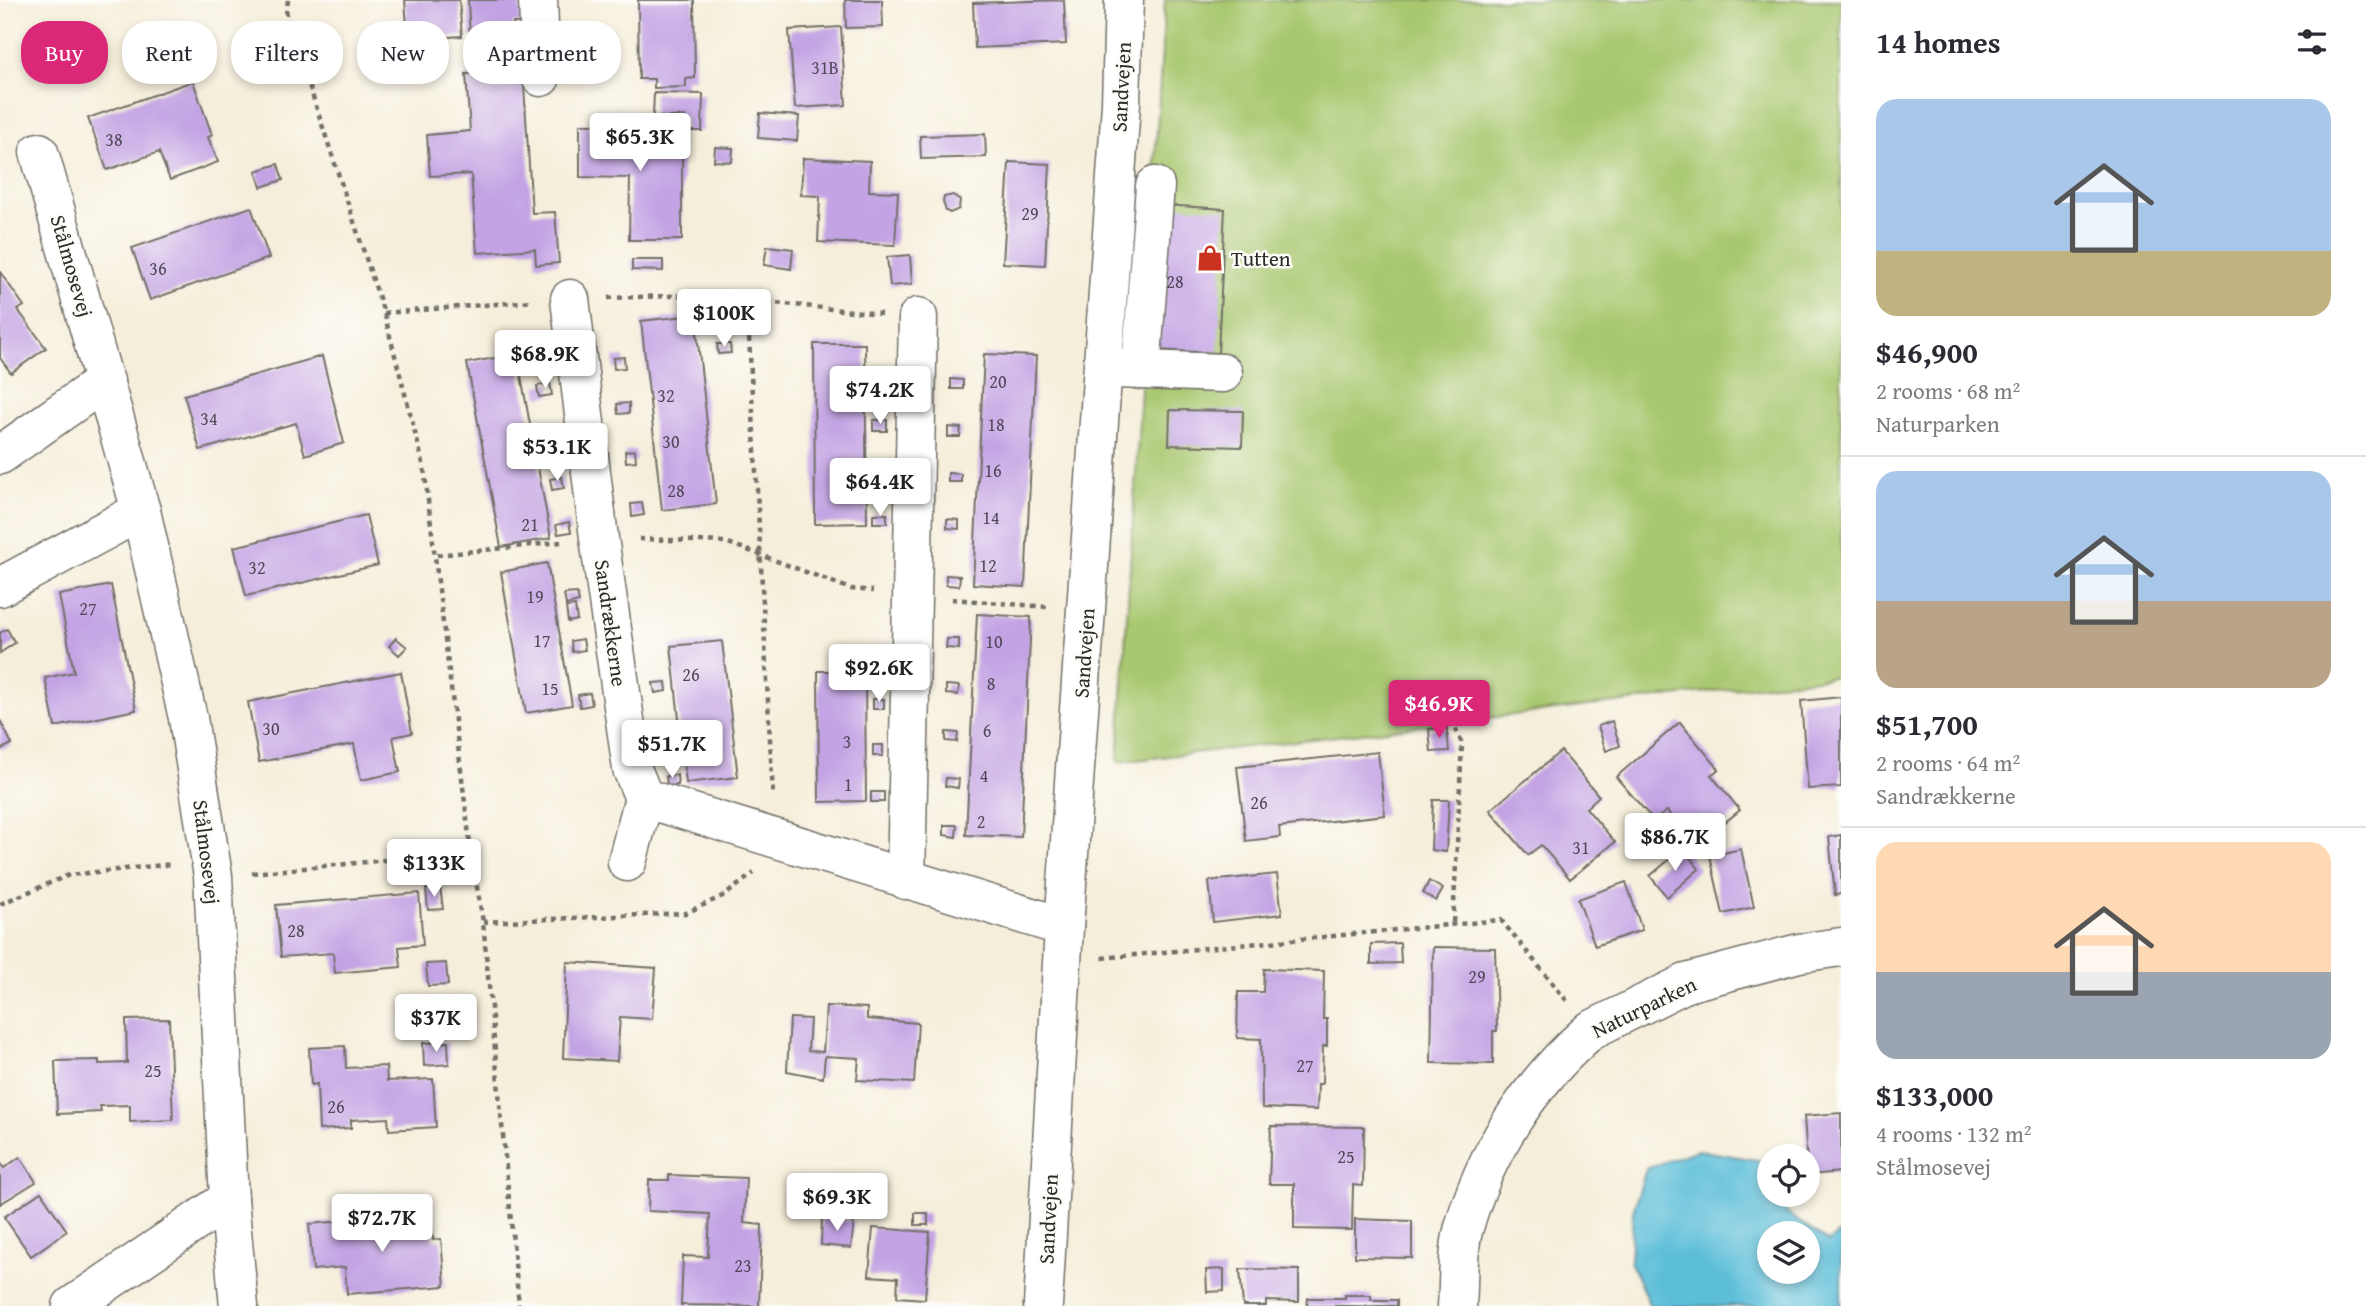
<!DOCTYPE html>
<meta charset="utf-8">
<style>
:root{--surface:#fff;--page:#f2f2f3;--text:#2b2b33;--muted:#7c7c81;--line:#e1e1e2;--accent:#db2777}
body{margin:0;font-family:"Gentium Book Plus",serif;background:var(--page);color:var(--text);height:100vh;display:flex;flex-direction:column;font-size:26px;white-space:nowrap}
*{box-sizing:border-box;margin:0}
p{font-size:23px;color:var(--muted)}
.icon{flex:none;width:38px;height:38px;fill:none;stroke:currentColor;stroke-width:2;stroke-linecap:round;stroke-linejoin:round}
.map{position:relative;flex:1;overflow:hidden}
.sheet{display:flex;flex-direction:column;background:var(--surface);width:525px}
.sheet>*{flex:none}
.banner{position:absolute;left:21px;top:21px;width:665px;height:63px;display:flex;gap:14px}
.tools{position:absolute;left:1757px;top:1144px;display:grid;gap:14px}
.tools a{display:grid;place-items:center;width:63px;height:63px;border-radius:50%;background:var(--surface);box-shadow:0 4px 10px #0003;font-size:35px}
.price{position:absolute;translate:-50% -60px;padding:0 16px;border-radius:7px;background:#fff;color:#222;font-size:23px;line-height:46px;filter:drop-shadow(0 2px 4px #0008)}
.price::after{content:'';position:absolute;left:50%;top:42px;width:21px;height:16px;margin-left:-10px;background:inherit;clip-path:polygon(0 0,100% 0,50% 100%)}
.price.selected{background:var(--accent);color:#fff}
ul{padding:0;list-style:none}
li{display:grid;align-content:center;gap:14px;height:371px;padding:0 35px}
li+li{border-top:2px solid var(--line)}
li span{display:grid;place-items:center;height:217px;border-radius:21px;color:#555}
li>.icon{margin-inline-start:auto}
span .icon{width:126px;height:126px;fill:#fffc;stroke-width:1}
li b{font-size:30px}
h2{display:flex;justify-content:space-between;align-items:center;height:84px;padding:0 35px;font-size:30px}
.chip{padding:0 24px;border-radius:28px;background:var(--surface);box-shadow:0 4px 10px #0003;font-size:24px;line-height:63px}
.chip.selected{background:var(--accent);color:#fff}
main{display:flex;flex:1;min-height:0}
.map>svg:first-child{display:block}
.green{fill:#a8c76e;stroke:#6a794c;stroke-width:2}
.water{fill:#5bbed9;stroke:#437482;stroke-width:2;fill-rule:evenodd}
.building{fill:#c3a3e4}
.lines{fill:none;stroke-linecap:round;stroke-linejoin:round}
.minor-casing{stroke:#726f68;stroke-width:41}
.path{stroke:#726f68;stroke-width:4.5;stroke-dasharray:5 5;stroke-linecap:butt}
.minor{stroke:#fff;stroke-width:38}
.labels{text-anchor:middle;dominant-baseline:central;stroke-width:5;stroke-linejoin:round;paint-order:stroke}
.number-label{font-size:18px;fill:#514959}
.street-label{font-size:21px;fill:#2b2b2b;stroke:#fdfcf7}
.poi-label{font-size:21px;fill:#2b2b2b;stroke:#fdfcf7;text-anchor:start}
</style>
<main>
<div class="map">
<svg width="1841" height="1306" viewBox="0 0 1841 1306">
<rect width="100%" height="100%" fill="#fdfcf7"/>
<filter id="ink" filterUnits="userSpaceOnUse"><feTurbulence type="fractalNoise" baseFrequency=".0143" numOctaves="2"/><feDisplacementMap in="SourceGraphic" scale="14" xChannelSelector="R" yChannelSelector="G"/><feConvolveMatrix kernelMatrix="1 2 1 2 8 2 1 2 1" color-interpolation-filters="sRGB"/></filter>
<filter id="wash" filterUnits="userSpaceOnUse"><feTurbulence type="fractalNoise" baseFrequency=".00686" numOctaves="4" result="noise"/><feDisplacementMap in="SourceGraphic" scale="28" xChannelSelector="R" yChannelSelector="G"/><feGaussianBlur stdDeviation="1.57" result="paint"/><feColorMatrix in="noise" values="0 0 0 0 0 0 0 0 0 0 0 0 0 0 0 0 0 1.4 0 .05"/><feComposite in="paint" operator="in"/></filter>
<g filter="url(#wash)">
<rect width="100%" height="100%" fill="#f5eeda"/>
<path class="green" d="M 1165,0 L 1841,0 L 1841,676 L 1118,762 Z"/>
<path class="water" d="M 1697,1150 L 1769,1162 L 1769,1195 L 1782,1195 L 1787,1213 L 1828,1242 L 1841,1232 L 1841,1306 L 1650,1306 L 1630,1261 L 1633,1211 L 1646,1169 ZM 1769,1234 L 1808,1234 L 1808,1272 L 1769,1272 Z"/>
<g id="blocks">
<g class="building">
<path d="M 405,0 L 459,0 L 462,36 L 408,40 Z"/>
<path d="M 468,0 L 520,0 L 521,23 L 513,23 L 514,35 L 470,37 Z"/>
<path d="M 638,0 L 694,0 L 695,78 L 686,79 L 686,87 L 654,88 L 654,79 L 639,79 Z"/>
<path d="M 845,0 L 882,0 L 883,27 L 846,28 Z"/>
<path d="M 1064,0 L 1066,44 L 975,48 L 973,3 Z"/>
<path d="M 841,27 L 846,105 L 795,108 L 789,30 Z"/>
<path d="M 523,70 L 532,213 L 555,212 L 559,263 L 536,265 L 535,249 L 477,253 L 471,174 L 430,176 L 427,135 L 470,131 L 466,74 Z"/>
<path d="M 193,81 L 212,135 L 208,137 L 218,162 L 170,180 L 159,152 L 107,170 L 88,118 Z"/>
<path d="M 654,93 L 703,94 L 702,131 L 685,131 L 685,117 L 653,117 Z"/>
<path d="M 760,113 L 799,116 L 797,141 L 758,138 Z"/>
<path d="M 580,124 L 682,124 L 682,240 L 629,240 L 630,178 L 580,177 Z"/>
<path d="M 985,134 L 986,157 L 921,159 L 920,136 Z"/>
<path d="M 715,147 L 733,148 L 732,162 L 714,161 Z"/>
<path d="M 803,158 L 870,161 L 869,191 L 898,192 L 895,245 L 818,242 L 820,196 L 801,195 Z"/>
<path d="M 1009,162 L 1050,164 L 1045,265 L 1003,263 Z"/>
<path d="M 278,164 L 283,180 L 261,187 L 256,171 Z"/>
<path d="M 953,195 L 960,200 L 959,209 L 950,213 L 946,211 L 943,202 L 944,197 Z"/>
<path d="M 1163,205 L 1225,209 L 1218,353 L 1155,350 Z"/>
<path d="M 251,207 L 269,258 L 150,300 L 132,248 Z"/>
<path d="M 767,246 L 793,249 L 791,269 L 764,265 Z"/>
<path d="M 910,255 L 912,284 L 890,286 L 887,257 Z"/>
<path d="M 632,260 L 663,260 L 663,271 L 632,270 Z"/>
<path d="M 0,272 L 24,306 L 18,310 L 46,348 L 11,373 L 0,358 Z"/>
<path d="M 695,315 L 716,504 L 662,510 L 641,321 Z"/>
<path d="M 717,344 L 730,344 L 731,353 L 718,354 Z"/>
<path d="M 814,344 L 865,344 L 867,523 L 815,524 Z"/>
<path d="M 517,354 L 551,538 L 501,547 L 467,363 Z"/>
<path d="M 984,354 L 1036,356 L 1025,587 L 973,584 Z"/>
<path d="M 322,356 L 344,443 L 305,455 L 296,423 L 200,450 L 184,395 Z"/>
<path d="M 624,357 L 625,368 L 614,369 L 613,358 Z"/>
<path d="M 874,374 L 887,374 L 888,384 L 874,385 Z"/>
<path d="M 951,379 L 963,380 L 963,389 L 951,389 Z"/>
<path d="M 550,383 L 552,395 L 539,397 L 537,386 Z"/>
<path d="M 629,403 L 629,413 L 618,414 L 617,404 Z"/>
<path d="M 1170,410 L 1243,411 L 1242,447 L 1169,445 Z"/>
<rect x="873" y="420" width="14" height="11"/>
<path d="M 948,427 L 961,428 L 960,437 L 948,437 Z"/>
<path d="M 556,430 L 558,440 L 545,443 L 544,433 Z"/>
<path d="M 635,450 L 636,461 L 626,462 L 625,451 Z"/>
<rect x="872" y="467" width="14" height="10"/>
<path d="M 948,473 L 961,474 L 961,482 L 948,482 Z"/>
<path d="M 562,477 L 564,488 L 552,490 L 550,479 Z"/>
<path d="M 642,503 L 644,515 L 632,517 L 631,504 Z"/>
<rect x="873" y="514" width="14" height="9"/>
<path d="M 366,515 L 378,565 L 246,596 L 234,547 Z"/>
<path d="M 947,519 L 959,520 L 959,529 L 947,528 Z"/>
<path d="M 569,522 L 571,532 L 558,534 L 556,525 Z"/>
<path d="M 547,563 L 572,705 L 526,713 L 501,572 Z"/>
<path d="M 946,575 L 960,576 L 959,586 L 946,585 Z"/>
<path d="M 111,585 L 136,710 L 55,727 L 45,678 L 74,672 L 59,595 Z"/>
<path d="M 577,593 L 579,602 L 566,605 L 564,594 Z"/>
<path d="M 575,606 L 577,620 L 568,622 L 566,607 Z"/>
<path d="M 977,614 L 1031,617 L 1021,837 L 966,835 Z"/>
<path d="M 7,629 L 15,643 L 0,653 L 0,633 Z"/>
<path d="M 396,638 L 407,647 L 399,655 L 389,646 Z"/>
<path d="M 583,639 L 585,650 L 572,652 L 571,641 Z"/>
<path d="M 947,639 L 959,639 L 959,649 L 946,648 Z"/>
<path d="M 722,641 L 738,777 L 686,783 L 671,646 Z"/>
<path d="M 818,671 L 865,671 L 866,801 L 819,802 Z"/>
<path d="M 401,672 L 412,733 L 393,737 L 400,772 L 361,780 L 354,744 L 259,762 L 248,702 Z"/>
<path d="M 666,682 L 667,691 L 655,693 L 653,683 Z"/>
<path d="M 946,685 L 959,686 L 958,695 L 946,694 Z"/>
<path d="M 590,693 L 592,705 L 580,707 L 578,695 Z"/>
<path d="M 1841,697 L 1841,787 L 1808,789 L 1801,701 Z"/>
<rect x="873" y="699" width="11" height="10"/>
<path d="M 0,720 L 12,744 L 0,750 Z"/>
<path d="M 1612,721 L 1620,746 L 1606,751 L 1598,726 Z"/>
<path d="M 1680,722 L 1719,769 L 1711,775 L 1740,810 L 1696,846 L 1667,811 L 1654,821 L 1616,777 Z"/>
<path d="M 672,728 L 673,736 L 660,738 L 659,729 Z"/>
<path d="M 1447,728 L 1449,751 L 1431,752 L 1429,729 Z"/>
<path d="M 946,732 L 958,733 L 957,742 L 946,741 Z"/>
<rect x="873" y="745" width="10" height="11"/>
<path d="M 1561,751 L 1599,796 L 1586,808 L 1615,842 L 1570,879 L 1541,845 L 1528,855 L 1490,810 Z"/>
<path d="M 1378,752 L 1385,815 L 1279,827 L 1280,837 L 1246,841 L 1237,767 Z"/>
<path d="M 677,775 L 678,785 L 667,786 L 666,776 Z"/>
<path d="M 946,778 L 959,779 L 958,788 L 945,786 Z"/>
<rect x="871" y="792" width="13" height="10"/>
<path d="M 1433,800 L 1449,800 L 1446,852 L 1431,850 Z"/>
<path d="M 944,825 L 957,825 L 956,837 L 944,835 Z"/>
<path d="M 1841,835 L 1841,894 L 1835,895 L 1829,837 Z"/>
<path d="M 1683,848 L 1699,869 L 1667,897 L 1650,876 Z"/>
<path d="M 1741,849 L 1754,907 L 1723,914 L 1710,856 Z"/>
<path d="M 1277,874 L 1282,914 L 1213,922 L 1209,881 Z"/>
<path d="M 1429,881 L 1443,889 L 1436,901 L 1423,893 Z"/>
<path d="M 1626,882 L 1642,930 L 1595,946 L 1578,899 Z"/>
<path d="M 440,887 L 443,909 L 428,910 L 426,889 Z"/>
<path d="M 419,893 L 423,945 L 399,947 L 401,967 L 335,973 L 333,953 L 281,957 L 276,905 Z"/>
<path d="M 1400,943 L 1401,963 L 1371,964 L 1371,944 Z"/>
<path d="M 1433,947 L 1495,948 L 1497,1031 L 1493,1031 L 1493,1064 L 1431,1063 Z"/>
<path d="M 567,962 L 656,968 L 652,1019 L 620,1017 L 617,1061 L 563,1058 Z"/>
<path d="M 446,963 L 448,985 L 428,986 L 426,964 Z"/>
<path d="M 1264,969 L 1324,971 L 1323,1019 L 1327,1019 L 1327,1046 L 1323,1046 L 1322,1084 L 1318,1084 L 1317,1110 L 1262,1108 L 1261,1039 L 1237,1038 L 1238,992 L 1263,992 Z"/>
<path d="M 826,1006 L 867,1008 L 867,1019 L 918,1023 L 914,1083 L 857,1080 L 859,1058 L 825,1056 L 823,1078 L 787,1071 L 790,1018 L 810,1019 L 808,1051 L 823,1052 Z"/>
<path d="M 169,1019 L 173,1120 L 130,1122 L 130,1105 L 100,1106 L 101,1112 L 57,1114 L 55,1061 L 99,1060 L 99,1064 L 127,1063 L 126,1020 Z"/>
<path d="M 448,1042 L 449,1064 L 424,1066 L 423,1043 Z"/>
<path d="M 345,1046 L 346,1068 L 386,1066 L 387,1081 L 433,1079 L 436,1127 L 389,1130 L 388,1118 L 351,1120 L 351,1128 L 319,1130 L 317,1084 L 311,1085 L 309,1048 Z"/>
<path d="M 1841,1113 L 1841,1172 L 1808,1175 L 1804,1116 Z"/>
<path d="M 1271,1126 L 1364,1127 L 1363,1186 L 1353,1185 L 1352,1230 L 1294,1229 L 1294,1184 L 1269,1184 Z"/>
<path d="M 20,1157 L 36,1182 L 0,1204 L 0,1162 L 4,1168 Z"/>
<path d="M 669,1175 L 746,1178 L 744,1223 L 762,1225 L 759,1306 L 681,1305 L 683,1256 L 708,1257 L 710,1214 L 648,1211 L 649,1180 L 669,1180 Z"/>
<path d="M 41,1192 L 67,1231 L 31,1256 L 4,1217 Z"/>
<path d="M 431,1213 L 433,1240 L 441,1239 L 445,1286 L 347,1294 L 345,1267 L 313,1270 L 309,1224 L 344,1221 L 345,1237 L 370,1235 L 368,1219 Z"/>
<rect x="915" y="1213" width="13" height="12"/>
<path d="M 822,1218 L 854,1221 L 851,1248 L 821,1245 Z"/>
<path d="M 1355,1219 L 1412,1221 L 1412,1258 L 1355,1257 Z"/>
<path d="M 873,1228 L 930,1232 L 925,1299 L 897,1297 L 898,1278 L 869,1276 Z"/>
<path d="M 1224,1269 L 1224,1291 L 1207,1292 L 1206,1270 Z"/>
<path d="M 1240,1269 L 1299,1270 L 1299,1302 L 1266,1301 L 1266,1306 L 1243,1306 Z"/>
<path d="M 1345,1295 L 1371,1295 L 1371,1300 L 1397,1300 L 1397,1306 L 1307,1306 L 1308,1298 L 1345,1298 Z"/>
</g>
</g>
</g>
<g filter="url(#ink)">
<use href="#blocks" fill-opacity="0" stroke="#726f68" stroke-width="2"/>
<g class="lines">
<g class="minor-casing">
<g id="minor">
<path d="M 538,0 L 541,77"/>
<path d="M 39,152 L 141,511 L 188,718 L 213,876 L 229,1199 L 239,1306"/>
<path d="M 570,299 L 599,538 L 632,769 L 644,798 L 1064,927"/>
<path d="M 1117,369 L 1223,373"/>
<path d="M 1141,370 L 1155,186"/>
<path d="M 0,455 L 105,381"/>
<path d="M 0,587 L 141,511"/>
<path d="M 627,862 L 644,798"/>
<path d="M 906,880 L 918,317"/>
<path d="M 72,1306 L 229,1199"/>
<path d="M 1043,1306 L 1064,927 L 1121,104 L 1124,0"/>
<path d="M 1457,1306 C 1459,1282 1457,1254 1463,1231 C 1484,1153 1530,1083 1591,1030 L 1686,983 L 1799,953 L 1841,947"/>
</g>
</g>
<g class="path">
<path d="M 288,0 L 286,15 L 384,313 L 424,467 L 471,852 L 483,922 L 519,1306"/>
<path d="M 608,298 L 729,294 L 755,301 L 881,314"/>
<path d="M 747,298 L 773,797"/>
<path d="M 384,313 L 533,301"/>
<path d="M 639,539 L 726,542 L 851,589 L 873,591"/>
<path d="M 437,555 L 561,542"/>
<path d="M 952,599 L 1048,607"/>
<path d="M 1448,710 L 1462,744 L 1453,924"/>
<path d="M 252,873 L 471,852"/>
<path d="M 0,904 L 69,875 L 172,864"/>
<path d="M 483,922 L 686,913 L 725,895 L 754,873"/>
<path d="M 1102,958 L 1501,920 L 1567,1001"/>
</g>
<use href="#minor" class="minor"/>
</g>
</g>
<defs>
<g id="shop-bare" transform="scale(2.1)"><path d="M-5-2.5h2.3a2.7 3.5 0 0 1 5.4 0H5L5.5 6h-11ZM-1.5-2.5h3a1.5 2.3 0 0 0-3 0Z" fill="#c8321e" stroke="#fdfcf7" stroke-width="2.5" paint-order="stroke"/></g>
</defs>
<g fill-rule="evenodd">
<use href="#shop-bare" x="1210" y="258"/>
</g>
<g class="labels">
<g class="number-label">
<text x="825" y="67">31B</text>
<text x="114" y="139">38</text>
<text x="1030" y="213">29</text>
<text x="158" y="268">36</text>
<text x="1175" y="281">28</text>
<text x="998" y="381">20</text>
<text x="666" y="395">32</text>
<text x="209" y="418">34</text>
<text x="996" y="424">18</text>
<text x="671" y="441">30</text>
<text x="993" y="470">16</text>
<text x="676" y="490">28</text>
<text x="991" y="517">14</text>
<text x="530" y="524">21</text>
<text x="988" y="565">12</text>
<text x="257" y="567">32</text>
<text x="535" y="596">19</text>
<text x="88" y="608">27</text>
<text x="542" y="640">17</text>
<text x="994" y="641">10</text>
<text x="691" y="674">26</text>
<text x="991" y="683">8</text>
<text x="550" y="688">15</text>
<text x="271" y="728">30</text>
<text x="987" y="730">6</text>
<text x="847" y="741">3</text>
<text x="984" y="775">4</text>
<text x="848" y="784">1</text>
<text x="1259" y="802">26</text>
<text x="981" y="821">2</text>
<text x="1581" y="847">31</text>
<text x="296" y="930">28</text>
<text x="1477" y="976">29</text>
<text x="1305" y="1065">27</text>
<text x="153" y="1070">25</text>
<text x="336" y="1106">26</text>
<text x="1346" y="1156">25</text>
<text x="743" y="1265">23</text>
</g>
<g class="street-label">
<text transform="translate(1121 87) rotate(-87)">Sandvejen</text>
<text transform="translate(72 266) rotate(74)">Stålmosevej</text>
<text transform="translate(611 623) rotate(82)">Sandrækkerne</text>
<text transform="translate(1084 653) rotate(-86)">Sandvejen</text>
<text transform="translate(207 852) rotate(83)">Stålmosevej</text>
<text transform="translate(1644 1007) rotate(-26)">Naturparken</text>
<text transform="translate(1048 1219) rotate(-87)">Sandvejen</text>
</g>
<g class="poi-label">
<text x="1231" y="258">Tutten</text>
</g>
</g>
</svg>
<div class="tools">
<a><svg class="icon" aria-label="locate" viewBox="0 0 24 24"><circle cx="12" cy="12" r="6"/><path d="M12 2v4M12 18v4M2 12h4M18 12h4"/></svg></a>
<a><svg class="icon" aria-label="layers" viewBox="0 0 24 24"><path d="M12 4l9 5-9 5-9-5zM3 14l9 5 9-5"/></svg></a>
</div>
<b class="price" style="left:640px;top:173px">$65.3K</b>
<b class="price" style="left:724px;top:349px">$100K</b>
<b class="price" style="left:545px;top:390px">$68.9K</b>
<b class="price" style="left:880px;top:426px">$74.2K</b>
<b class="price" style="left:557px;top:483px">$53.1K</b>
<b class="price" style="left:880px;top:518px">$64.4K</b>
<b class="price" style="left:879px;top:704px">$92.6K</b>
<b class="price selected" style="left:1439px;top:740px">$46.9K</b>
<b class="price" style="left:672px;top:780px">$51.7K</b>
<b class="price" style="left:1675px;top:873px">$86.7K</b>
<b class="price" style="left:434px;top:899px">$133K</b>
<b class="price" style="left:436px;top:1054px">$37K</b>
<b class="price" style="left:837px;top:1233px">$69.3K</b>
<b class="price" style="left:382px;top:1254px">$72.7K</b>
<div class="banner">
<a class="chip selected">Buy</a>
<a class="chip">Rent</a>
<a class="chip">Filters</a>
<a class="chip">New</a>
<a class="chip">Apartment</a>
</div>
</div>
<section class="sheet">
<h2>14 homes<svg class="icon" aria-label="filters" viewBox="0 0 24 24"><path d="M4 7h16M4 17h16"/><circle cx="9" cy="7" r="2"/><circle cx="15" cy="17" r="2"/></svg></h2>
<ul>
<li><span style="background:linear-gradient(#a9c7e8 70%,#c2b280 0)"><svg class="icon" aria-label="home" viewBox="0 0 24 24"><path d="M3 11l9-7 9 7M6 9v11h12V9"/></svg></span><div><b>$46,900</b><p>2 rooms · 68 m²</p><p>Naturparken</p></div></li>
<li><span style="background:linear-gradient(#a9c7e8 60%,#b9a48a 0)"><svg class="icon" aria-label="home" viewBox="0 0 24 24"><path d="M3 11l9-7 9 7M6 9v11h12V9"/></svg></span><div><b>$51,700</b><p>2 rooms · 64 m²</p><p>Sandrækkerne</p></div></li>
<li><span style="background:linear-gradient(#ffd9b3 60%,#9aa5b1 0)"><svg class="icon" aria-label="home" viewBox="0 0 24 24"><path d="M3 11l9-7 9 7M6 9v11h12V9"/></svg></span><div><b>$133,000</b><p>4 rooms · 132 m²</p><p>Stålmosevej</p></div></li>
</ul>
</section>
</main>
